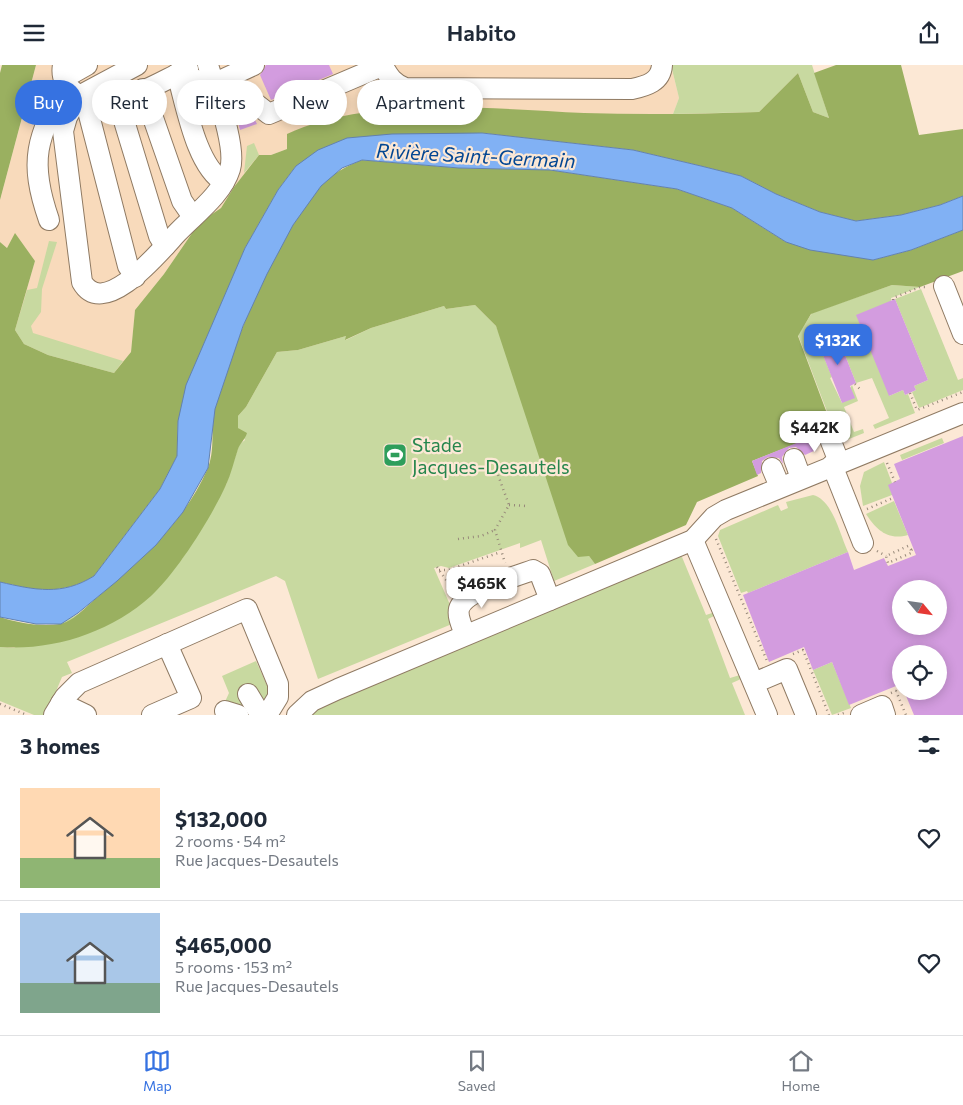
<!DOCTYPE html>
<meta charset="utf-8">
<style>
:root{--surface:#fff;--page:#f2f2f3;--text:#1f2937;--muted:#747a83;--line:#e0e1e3;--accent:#3672e1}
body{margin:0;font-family:Commissioner,sans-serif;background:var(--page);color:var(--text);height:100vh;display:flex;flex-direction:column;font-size:19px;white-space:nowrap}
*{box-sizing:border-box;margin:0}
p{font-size:16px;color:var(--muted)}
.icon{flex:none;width:28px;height:28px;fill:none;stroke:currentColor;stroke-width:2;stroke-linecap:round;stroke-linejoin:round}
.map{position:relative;height:650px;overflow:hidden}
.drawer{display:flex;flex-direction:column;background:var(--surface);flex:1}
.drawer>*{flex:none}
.top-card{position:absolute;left:15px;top:15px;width:500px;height:45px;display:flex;gap:10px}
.needle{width:32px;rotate:119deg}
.fabs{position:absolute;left:892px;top:515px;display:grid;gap:10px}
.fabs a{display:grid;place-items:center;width:55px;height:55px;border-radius:50%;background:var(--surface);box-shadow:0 2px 12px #0003;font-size:25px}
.price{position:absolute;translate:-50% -42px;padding:0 11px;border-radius:10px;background:#fff;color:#222;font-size:16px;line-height:32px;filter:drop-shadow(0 1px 2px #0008)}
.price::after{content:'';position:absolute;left:50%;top:30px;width:15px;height:11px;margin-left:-8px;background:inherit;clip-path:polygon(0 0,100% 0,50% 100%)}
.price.active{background:var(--accent);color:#fff}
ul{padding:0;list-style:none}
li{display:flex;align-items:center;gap:15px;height:125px;padding:0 20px}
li+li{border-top:1px solid var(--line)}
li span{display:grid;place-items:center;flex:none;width:140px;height:100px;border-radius:0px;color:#555}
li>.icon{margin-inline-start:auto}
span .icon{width:60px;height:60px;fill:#fffc;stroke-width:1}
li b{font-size:21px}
h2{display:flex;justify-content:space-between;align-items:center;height:60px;padding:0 20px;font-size:21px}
.chip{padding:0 18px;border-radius:22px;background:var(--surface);box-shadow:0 2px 12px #0003;font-size:18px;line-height:45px}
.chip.active{background:var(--accent);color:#fff}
header{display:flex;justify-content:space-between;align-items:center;height:65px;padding:0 20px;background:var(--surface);font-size:22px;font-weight:600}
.tabs{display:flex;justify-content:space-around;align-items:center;height:70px;border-top:1px solid var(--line);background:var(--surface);font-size:14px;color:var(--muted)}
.tabs a{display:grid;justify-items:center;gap:2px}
.tabs .active{color:var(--accent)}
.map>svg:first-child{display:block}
.built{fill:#f8dabb}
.green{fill:#c8d9a0}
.forest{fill:#9ab060}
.water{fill:#81b1f4;stroke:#6382ae}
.building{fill:#d39cdf;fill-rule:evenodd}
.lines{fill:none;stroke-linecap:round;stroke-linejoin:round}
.minor-casing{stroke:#8f7a63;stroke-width:22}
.path{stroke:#97897a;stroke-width:2.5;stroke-dasharray:1 4;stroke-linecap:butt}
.minor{stroke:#fff;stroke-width:20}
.labels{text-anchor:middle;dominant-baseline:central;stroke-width:4.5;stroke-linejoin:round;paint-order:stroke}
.leisure-label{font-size:19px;fill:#27864d;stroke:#fce8d5;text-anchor:start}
.water-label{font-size:20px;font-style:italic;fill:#034692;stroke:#fce8d5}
</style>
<header><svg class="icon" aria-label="menu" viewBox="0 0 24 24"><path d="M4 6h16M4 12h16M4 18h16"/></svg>Habito<svg class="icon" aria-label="share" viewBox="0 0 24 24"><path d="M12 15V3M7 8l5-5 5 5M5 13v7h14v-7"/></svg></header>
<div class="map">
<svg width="963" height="650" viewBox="0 0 963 650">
<rect width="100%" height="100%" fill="#fce8d5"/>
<path class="built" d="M 36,0 L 671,0 L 679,33 L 673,49 L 287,84 L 271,90 L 259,90 L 234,122 L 221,143 L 199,158 L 164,209 L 135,245 L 131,287 L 114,308 L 15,265 L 35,196 L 15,169 L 7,183 L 0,177 L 0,135 Z"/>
<g class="green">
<path d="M 671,0 L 812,0 L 829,53 L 813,47 L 798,8 L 759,47 L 673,49 L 679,33 Z"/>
<path d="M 254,78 L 259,90 L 244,108 L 247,81 Z"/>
<path d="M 49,176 L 57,177 L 42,224 L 41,247 L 31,261 L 33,268 L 123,296 L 114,308 L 48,290 L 24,279 L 15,265 L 27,225 L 37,223 Z"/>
<path d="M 892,220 L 920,222 L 891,233 L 889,331 L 903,325 L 905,330 L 908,329 L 915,348 L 875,364 L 873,360 L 889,353 L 872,313 L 856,318 L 836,267 L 817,275 L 832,312 L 830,313 L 842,338 L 852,320 L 858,336 L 844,342 L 854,367 L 863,364 L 864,368 L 839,378 L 798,270 L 812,248 Z"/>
<path d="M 921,224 L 958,315 L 963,313 L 963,325 L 919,343 L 912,327 L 916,325 L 914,321 L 928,315 L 895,234 Z"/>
<path d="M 475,240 L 496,261 L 589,491 L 595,499 L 554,516 L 541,475 L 520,483 L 520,478 L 449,503 L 441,501 L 434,503 L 451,542 L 452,559 L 318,614 L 285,516 L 276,511 L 67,597 L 72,608 L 62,612 L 46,650 L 34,650 L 0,636 L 0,582 L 14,583 L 182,494 L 226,420 L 239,380 L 245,375 L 238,363 L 238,351 L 246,342 L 277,287 L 298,285 L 346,271 L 346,275 L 371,263 L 444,241 L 446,244 Z"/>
<path d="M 942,373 L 944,378 L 902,395 L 900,390 Z"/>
<path d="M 884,397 L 892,418 L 892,430 L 863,441 L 860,421 L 864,407 Z"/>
<path d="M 813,430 C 833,435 840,470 848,487 L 748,528 L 747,526 L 741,528 L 718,471 L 720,465 L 778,440 L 781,446 L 788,443 L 786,437 Z"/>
<path d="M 894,436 L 908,470 C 887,476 876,464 866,449 Z"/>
<path d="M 682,492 L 706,550 L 715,547 L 716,550 L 708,554 L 730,613 L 740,610 L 741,614 L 732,618 L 745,650 L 308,650 L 314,644 L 671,493 Z"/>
<path d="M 256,596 L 270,627 L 266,635 L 245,646 L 223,641 L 229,628 L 222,611 Z"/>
<path d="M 832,597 L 851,643 L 832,650 L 813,605 Z"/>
</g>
<g class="forest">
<path d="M 2,0 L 36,0 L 0,135 L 0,8 Z"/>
<path d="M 836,0 L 901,0 L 919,70 L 963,64 L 963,131 L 940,140 L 901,150 L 856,156 L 820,147 L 776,129 L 741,111 L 701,101 L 633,85 L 482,68 L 296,101 L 278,125 L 245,183 L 178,356 L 177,391 L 160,424 L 94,511 C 62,531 35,525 0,517 L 0,177 L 7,183 L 15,168 L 35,196 L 15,265 L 24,279 L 48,290 L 114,308 L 131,287 L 135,245 L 164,209 L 199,158 L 221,143 L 234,122 L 259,90 L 271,90 L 287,84 L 287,69 C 371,30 494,44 584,48 C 643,50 701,49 759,47 L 798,8 L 813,47 L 829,53 L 814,8 Z"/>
<path d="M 362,95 L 459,103 L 550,105 L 677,124 L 732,143 L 786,177 L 873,195 L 911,185 L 963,165 L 963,206 L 920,222 L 892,220 L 811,249 L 798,271 L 828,351 L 813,357 L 819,370 L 752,396 L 758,411 L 697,437 L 686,460 L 595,499 L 589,491 L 578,492 L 568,480 L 496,261 L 475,240 L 446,244 L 444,241 L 371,263 L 345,275 L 346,271 L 298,285 L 277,287 L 246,342 L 238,351 L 238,363 L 247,368 C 245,375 240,378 238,384 C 234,396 231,409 226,420 C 211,453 177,507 151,531 C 111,567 54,586 0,582 L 0,552 C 18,558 41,562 60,559 C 72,557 85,543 94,535 C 138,498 183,459 207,405 C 216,386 210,362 215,342 C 235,274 275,174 321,121 C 332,108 347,101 362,95 Z"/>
</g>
<path class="water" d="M 482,68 L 633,85 L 701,101 L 741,111 L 776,129 L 820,147 L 856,156 L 901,150 L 940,140 L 963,131 L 963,165 L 911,185 L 873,195 L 810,185 L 786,177 L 732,143 L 677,124 L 550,105 L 459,103 L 362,95 L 342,103 L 321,121 L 293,160 L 267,209 L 243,261 L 215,344 L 208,403 L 183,447 L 156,480 L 117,516 L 78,548 L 61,559 L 36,559 L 0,552 L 0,517 C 35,525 62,531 94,511 L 160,424 L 177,391 L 178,356 L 186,320 L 245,183 L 278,125 L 296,101 L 318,85 L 347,73 L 392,69 Z"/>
<g class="building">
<path d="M 266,0 L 329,0 L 333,9 L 271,35 L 260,10 Z"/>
<path d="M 245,46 L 254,53 L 257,59 L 240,65 L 236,49 Z"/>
<path d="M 895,234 L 928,315 L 914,321 L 916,325 L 905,330 L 903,325 L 889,331 L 856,250 Z"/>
<path d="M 836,267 L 856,318 L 850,321 L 855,333 L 842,338 L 817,275 Z"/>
<path d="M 828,351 L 833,363 L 825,363 L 819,370 L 813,357 Z"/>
<path d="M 963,371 L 963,650 L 914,650 L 904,626 L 939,626 L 939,589 L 901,589 L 901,619 L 849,640 L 832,597 L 813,605 L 804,582 L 769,597 L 743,530 L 848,487 L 854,505 L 884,493 L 888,501 L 916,490 L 888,420 L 900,414 L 894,399 ZM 901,524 L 939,524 L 939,561 L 901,561 Z"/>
<path d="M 811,372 L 816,385 L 805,390 L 796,382 L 789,383 L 782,392 L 783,399 L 779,393 L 768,392 L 762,396 L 761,408 L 757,410 L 752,396 Z"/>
</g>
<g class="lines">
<g class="minor-casing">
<g id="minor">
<path d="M 63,0 C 61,11 65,20 74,27 C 106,54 156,18 188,4"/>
<path d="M 137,0 L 79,31 L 67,52 L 63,66 L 82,217 C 104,256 162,184 177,168 C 195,149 222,130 230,104 C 237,82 215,24 208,0"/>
<path d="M 383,1 C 389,12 393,18 405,23 L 632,24 C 646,21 661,17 662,0"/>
<path d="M 177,9 L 243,29 L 269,49 L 384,0"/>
<path d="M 177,9 C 186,39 196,101 224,117"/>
<path d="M 64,13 L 87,0"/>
<path d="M 213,19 L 254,0"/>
<path d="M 143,24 L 182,136 L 193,152"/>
<path d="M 118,36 L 159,171 L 165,181"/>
<path d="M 90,37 L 89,50 L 128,201 L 135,212"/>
<path d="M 49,155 C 28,95 37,72 66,20"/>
<path d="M 944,221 L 963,269"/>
<path d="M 830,374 L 839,397"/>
<path d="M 794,394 L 801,413"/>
<path d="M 832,400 L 863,478"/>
<path d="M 772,403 L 780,422"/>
<path d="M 693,475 L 767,650"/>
<path d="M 465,570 C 463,563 457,552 459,544 C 463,527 516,511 533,505 L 540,509 L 550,535"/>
<path d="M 754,618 L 787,604 L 806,650"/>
<path d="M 248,629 L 257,644 L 266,650"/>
<path d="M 61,638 L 86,650"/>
<path d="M 225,646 L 238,650"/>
<path d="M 54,650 L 65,632 L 79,618 L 247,544 L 278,619 L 278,632 L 267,650"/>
<path d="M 152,650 L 191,633 L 167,579"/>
<path d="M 297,650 L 312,636 L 338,624 L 693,475 L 714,452 L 726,445 L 963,348"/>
<path d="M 861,650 L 882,641 L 885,650"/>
</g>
</g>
<g class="path">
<path d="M 893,235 L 893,233 L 920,222 L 928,222"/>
<path d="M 855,319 L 860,324"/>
<path d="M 910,328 L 917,345 L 963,327"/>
<path d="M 887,398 L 895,417"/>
<path d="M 498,410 L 509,440 L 495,465 L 505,498"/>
<path d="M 509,440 L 527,441"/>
<path d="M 867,444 L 893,433"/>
<path d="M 458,474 L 481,471 L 495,465"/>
<path d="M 716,474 L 767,596"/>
<path d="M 911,485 L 908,481 L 886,491 L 888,498 L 911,488 L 911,485 L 913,484"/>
<path d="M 877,486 L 886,491"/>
<path d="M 437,502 L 453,525"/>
<path d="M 439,505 L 448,505 L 501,487"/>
<path d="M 793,589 L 803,585 L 829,650"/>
<path d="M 891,628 L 896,626 L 906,650"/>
<path d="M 0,639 L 27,650"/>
<path d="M 838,650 L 844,648"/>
</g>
<use href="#minor" class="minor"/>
</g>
<defs>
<g id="stadium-square" transform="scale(1.25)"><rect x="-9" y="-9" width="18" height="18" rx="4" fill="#2e9e5b" stroke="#fce8d5"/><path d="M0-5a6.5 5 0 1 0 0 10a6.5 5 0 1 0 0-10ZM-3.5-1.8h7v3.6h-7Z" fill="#fff"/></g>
</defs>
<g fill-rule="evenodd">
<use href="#stadium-square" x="395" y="390"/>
</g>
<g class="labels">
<g class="leisure-label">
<text x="412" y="379">Stade<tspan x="412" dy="22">Jacques-Desautels</tspan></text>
</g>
<g class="water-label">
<text transform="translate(476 90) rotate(3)">Rivière Saint-Germain</text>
</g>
</g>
</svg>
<div class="fabs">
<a><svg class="needle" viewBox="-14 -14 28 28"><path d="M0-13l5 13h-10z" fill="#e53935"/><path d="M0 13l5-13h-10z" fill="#747a83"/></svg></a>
<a><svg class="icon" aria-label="locate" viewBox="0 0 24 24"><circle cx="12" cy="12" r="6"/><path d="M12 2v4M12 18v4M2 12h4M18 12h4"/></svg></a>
</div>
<b class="price active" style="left:838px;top:301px">$132K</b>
<b class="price" style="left:815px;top:388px">$442K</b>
<b class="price" style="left:482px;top:544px">$465K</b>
<div class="top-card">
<a class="chip active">Buy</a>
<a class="chip">Rent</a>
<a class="chip">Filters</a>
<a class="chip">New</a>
<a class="chip">Apartment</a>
</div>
</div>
<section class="drawer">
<h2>3 homes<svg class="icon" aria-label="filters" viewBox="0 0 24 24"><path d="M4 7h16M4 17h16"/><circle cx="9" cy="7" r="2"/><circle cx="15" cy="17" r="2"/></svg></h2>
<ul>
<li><span style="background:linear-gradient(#ffd9b3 70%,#8fb573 0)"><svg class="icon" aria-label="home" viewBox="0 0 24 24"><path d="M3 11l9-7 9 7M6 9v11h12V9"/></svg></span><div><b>$132,000</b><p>2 rooms · 54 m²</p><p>Rue Jacques-Desautels</p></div><svg class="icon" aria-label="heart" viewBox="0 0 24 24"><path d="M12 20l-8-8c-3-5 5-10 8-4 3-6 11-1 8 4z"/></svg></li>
<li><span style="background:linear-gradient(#a9c7e8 70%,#7fa58c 0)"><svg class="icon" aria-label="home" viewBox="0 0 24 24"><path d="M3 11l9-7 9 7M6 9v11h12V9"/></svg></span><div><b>$465,000</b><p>5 rooms · 153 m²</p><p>Rue Jacques-Desautels</p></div><svg class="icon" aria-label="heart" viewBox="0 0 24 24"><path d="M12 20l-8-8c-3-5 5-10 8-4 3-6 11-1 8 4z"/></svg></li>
</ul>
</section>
<nav class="tabs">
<a class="active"><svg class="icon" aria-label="map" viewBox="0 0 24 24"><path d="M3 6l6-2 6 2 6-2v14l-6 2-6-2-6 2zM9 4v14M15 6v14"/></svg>Map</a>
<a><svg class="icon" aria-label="saved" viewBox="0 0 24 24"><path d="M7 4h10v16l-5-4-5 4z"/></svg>Saved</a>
<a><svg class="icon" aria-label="home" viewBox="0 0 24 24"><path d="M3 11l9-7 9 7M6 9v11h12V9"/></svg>Home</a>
</nav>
